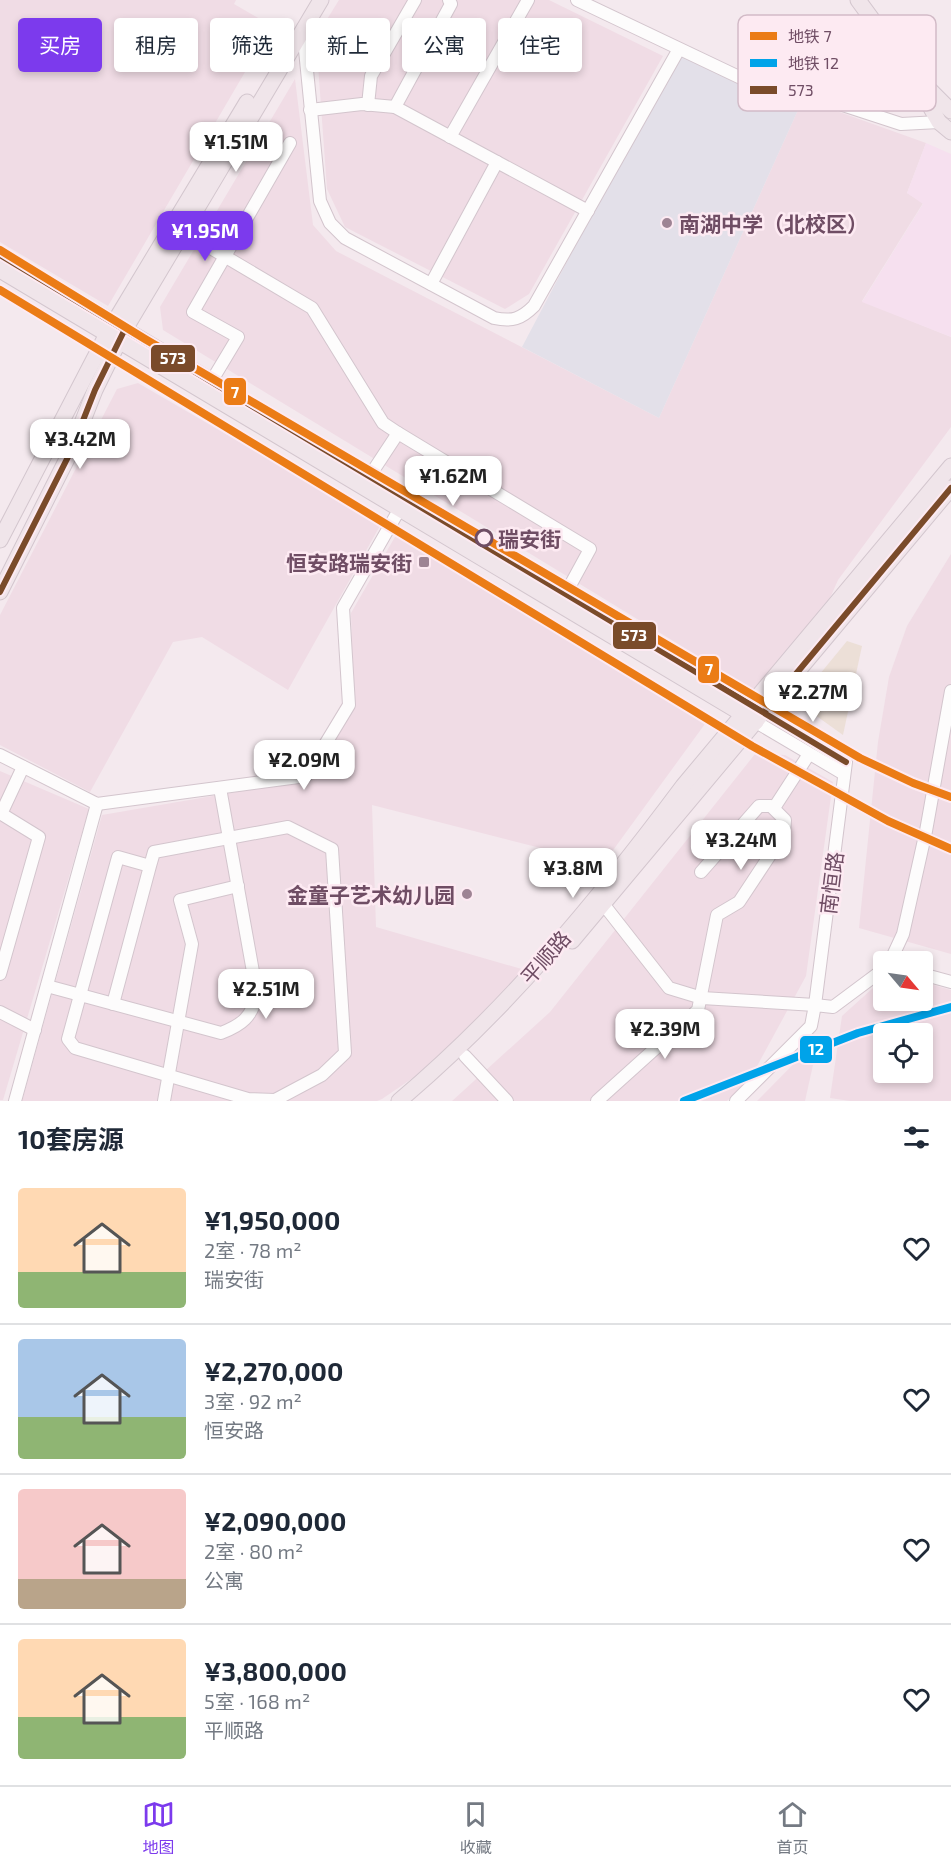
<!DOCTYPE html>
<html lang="zh">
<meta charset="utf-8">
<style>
:root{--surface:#fff;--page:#f6f6f7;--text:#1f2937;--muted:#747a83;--line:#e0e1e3;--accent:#7c3aed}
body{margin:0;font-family:"Exo 2","Noto Sans SC",sans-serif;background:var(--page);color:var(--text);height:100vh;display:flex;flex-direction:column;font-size:22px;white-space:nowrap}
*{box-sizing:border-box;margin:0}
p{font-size:20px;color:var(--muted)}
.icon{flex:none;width:33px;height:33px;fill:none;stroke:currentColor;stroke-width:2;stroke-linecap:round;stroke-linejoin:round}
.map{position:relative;height:1101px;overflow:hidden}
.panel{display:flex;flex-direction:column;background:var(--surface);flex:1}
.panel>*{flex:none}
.guide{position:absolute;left:18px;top:18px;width:600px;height:54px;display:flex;gap:12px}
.needle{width:39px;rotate:119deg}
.buttons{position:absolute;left:873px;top:951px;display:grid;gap:12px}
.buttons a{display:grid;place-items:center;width:60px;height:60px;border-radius:6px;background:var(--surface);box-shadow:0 3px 9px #0003;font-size:30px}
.price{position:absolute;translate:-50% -51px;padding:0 14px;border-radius:12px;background:#fff;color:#222;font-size:20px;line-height:39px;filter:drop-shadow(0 2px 3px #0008)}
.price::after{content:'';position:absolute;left:50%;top:36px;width:18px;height:14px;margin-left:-9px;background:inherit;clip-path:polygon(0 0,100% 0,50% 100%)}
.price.current{background:var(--accent);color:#fff}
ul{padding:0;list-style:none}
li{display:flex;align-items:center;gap:18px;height:150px;padding:0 18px}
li+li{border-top:2px solid var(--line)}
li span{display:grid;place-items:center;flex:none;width:168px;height:120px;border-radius:6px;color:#555}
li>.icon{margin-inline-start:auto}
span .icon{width:72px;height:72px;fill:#fffc;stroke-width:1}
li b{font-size:26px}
h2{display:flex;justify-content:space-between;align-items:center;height:72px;padding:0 18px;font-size:26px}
.tag{padding:0 21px;border-radius:6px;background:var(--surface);box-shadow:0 3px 9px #0003;font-size:21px;line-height:54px}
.tag.current{background:var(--accent);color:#fff}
.menu{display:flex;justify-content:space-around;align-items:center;height:84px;border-top:2px solid var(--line);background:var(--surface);font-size:16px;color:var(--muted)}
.menu a{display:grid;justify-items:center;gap:3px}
.menu .current{color:var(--accent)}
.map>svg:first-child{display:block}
.residential{fill:#f0dce5;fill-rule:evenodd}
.commercial{fill:#f6e0ef}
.education{fill:#e3e0e9}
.green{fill:#ecdfd7}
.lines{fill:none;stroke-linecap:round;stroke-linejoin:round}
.minor-casing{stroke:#d3c5cd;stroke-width:14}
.major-casing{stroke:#d3c6ce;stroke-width:17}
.minor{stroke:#fdfcfc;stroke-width:12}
.major{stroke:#f0e5ea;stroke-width:15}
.bus-1-casing{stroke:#fdeaf2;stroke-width:10}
.bus-1{stroke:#7a4b2a;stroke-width:6}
.metro-1-casing{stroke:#fdeaf2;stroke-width:12}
.metro-2-casing{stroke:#fdeaf2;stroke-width:12}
.metro-1{stroke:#eb7c16;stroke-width:8}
.metro-2{stroke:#00a3e9;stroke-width:8}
.poi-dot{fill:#9e8494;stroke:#fdeaf2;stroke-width:2}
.stop-dot{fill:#fdeaf2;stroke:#6f4d64;stroke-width:3}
.labels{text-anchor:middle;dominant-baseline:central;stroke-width:5;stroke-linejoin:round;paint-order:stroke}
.poi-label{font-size:21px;font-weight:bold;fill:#6f4d64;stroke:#fdeaf2;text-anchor:end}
.stop-label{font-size:21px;font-weight:bold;fill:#6f4d64;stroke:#fdeaf2;text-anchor:start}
.street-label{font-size:21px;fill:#6f4d64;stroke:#fdeaf2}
.key{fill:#fdeaf2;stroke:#d2bbc7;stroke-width:1.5}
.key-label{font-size:16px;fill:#6f4d64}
.line-badge{stroke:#fdeaf2;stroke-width:2}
.badge-label{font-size:16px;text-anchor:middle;font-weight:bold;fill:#fff}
</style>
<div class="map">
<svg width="951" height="1101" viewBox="0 0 951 1101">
<rect width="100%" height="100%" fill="#f4e9ee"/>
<g class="residential">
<path d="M 0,0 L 236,0 L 234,4 L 272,26 L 108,306 L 0,242 Z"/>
<path d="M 339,0 L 549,0 L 663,56 L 529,294 L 505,309 L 345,227 L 327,189 L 316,37 Z"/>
<path d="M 295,79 L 313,225 L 336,251 L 659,418 L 803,99 L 926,143 L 907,193 L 923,203 L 862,301 L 951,337 L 951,427 L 838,580 L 819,623 L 757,692 L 163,330 L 160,307 Z"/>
<path d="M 138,383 L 381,524 L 288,690 L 202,637 L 173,642 L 90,792 L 0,745 L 0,615 L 117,389 Z"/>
<path d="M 399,530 L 710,717 L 603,864 L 372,805 L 376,927 L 532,972 L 451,1052 L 382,1099 L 377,1101 L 22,1101 L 102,815 L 311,779 L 354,707 L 351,613 Z"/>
<path d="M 951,554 L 951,954 L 859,928 L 878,742 L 889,677 L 907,626 Z"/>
<path d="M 755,754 L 785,755 L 833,782 L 806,976 L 749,1081 L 727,1101 L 452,1101 L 550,1012 Z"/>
<path d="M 0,771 L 89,809 L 3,1100 L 0,1100 Z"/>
<path d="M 883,979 L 884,1000 L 922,1000 L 923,982 L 951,990 L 951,1101 L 850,1101 L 830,1098 L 842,1016 ZM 884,1034 L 922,1034 L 922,1072 L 884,1072 Z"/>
<path d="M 819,1038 L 805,1101 L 757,1101 Z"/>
</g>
<path class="commercial" d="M 926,143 L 951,154 L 951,337 L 862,302 L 923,204 L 907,193 Z"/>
<path class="education" d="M 679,49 L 741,78 L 803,99 L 659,418 L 522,347 Z"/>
<path class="green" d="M 847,641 L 862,646 L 843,735 L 797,702 Z"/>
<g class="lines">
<g class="minor-casing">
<g id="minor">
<path d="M 577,0 L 741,78 L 800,91 L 901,124 L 939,122"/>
<path d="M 303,30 L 320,201 L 330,223 L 345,238 L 494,318 C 512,322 521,319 534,306 L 679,49"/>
<path d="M 368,105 L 371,76 L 415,0"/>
<path d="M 395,107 L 451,4 L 449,0"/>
<path d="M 310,110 L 362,104 L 395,107 L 588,211"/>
<path d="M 450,137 L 528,0"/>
<path d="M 182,231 L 312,308 L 383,423 L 398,433 L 369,477"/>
<path d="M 431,284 L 497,162"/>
<path d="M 211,382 L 238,337 L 193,312 L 290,143"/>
<path d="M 398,433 L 590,549 L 566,593"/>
<path d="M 756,722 L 844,774"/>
<path d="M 0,755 L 97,804 L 306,776 L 349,705 L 343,608 L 403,503"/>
<path d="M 774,808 L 809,754"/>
<path d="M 0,813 L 39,837 L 0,974"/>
<path d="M 1,814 L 23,767"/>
<path d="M 604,905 L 669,988 L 702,998 L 815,1005 L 846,762 L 765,711"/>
<path d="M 890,962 L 903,934 L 926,831 L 951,691"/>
<path d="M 922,974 L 951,982"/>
<path d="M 47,986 L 221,1033 C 242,1025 252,1017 257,994 L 220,788"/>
<path d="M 113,1004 L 150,866 L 154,852 L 288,827 L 332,849 L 345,1053 L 322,1075 L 275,1100 L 248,1099 L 75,1048 L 68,1039 L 118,857 L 150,866"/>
<path d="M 0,1012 L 35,1030"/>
<path d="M 465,1056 L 507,1101"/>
<path d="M 15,1101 L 97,804"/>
<path d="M 164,1101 L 192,944 L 180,900 L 238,886"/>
<path d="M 597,1101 L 698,1010 L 717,915 L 739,902 L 784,834 L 785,820 L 771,806 L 759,806 L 701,872"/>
<path d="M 736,1101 L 811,1026 L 815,1005 L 833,1007 L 884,969"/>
</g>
</g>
<g class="major-casing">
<g id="major">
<path d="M 858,0 L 910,71 L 939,122 L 951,132"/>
<path d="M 923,83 L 951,111"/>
<path d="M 0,255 L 765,711"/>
<path d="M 0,270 L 756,722"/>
<path d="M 0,540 L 106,336 L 247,102"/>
<path d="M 0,592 L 71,451 L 95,390 L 124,331 L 321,0"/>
<path d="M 572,941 L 951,488"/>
<path d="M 399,1101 C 508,1009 598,900 683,786 L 951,466"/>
</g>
</g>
<use href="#minor" class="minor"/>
<use href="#major" class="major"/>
<g class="bus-1-casing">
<g id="bus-1">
<path d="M 0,255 L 846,762"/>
<path d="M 0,592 L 71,451 L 95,390 L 124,331"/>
<path d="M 765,711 L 951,488"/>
</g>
</g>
<use href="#bus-1" class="bus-1"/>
<g class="metro-1-casing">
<g id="metro-1">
<path d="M 0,250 L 145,339 L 860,758 L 913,783 L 951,797"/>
<path d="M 0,290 L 752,746 L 888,821 L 951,849"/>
</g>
</g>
<g class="metro-2-casing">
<path id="metro-2" d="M 684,1101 L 858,1033 L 951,1007"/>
</g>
<use href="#metro-1" class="metro-1"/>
<use href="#metro-2" class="metro-2"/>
</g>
<g class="poi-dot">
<circle cx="667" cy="223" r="6"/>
<rect x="418" y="556" width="12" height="12" rx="3"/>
<circle cx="467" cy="894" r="6"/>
</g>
<circle class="stop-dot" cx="484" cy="538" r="8"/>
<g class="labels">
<g class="poi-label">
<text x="679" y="223" text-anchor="start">南湖中学（北校区）</text>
<text x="412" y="562">恒安路瑞安街</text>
<text x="455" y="894">金童子艺术幼儿园</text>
</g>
<g class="stop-label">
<text x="498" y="538">瑞安街</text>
</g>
<g class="street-label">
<text transform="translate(831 883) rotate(-83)">南恒路</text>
<text transform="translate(545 957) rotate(-49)">平顺路</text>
</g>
</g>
<rect x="738" y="15" width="198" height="96" rx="9" class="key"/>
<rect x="750" y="32" width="27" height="8" fill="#eb7c16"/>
<rect x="750" y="59" width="27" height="8" fill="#00a3e9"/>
<rect x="750" y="86" width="27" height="8" fill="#7a4b2a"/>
<g class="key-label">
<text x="788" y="42">地铁 7</text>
<text x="788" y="69">地铁 12</text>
<text x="788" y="96">573</text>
</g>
<g class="line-badge">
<rect x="150" y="344" width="46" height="29" rx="6" fill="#7a4b2a"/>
<rect x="223" y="377" width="24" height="29" rx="6" fill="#eb7c16"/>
<rect x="612" y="621" width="45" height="29" rx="6" fill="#7a4b2a"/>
<rect x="697" y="655" width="23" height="29" rx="6" fill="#eb7c16"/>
<rect x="799" y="1035" width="34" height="29" rx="6" fill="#00a3e9"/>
</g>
<g class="badge-label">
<text x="173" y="364">573</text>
<text x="235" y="398">7</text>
<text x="634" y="641">573</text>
<text x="709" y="675">7</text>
<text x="816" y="1055">12</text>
</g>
</svg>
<div class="buttons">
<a><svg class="needle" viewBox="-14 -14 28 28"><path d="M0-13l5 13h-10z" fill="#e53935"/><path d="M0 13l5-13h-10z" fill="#747a83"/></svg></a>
<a><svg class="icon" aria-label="locate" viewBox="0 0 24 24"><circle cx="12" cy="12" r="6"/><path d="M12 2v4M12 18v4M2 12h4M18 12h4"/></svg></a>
</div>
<b class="price" style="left:236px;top:173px">¥1.51M</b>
<b class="price current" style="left:205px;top:262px">¥1.95M</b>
<b class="price" style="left:80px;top:470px">¥3.42M</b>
<b class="price" style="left:453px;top:507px">¥1.62M</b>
<b class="price" style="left:813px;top:723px">¥2.27M</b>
<b class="price" style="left:304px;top:791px">¥2.09M</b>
<b class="price" style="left:741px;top:871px">¥3.24M</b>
<b class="price" style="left:573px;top:899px">¥3.8M</b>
<b class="price" style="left:266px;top:1020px">¥2.51M</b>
<b class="price" style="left:665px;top:1060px">¥2.39M</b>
<div class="guide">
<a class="tag current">买房</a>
<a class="tag">租房</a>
<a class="tag">筛选</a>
<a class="tag">新上</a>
<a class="tag">公寓</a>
<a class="tag">住宅</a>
</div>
</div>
<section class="panel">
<h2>10套房源<svg class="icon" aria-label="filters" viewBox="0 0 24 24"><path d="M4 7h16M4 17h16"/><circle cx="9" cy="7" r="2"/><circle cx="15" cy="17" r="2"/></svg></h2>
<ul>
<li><span style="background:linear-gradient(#ffd9b3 70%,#8fb573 0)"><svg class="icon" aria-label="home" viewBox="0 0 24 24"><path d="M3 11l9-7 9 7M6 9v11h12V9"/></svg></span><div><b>¥1,950,000</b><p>2室 · 78 m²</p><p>瑞安街</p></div><svg class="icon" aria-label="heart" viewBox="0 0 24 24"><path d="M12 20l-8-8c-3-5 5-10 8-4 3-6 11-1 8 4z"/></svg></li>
<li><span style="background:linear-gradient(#a9c7e8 65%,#8fb573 0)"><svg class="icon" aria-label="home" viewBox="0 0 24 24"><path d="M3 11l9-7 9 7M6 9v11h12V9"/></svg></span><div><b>¥2,270,000</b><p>3室 · 92 m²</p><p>恒安路</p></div><svg class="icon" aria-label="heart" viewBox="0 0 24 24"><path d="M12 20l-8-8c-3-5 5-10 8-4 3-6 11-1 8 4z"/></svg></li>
<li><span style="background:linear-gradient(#f6c9c9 75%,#b9a48a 0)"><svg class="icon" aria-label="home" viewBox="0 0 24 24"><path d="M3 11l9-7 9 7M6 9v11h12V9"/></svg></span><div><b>¥2,090,000</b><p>2室 · 80 m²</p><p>公寓</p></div><svg class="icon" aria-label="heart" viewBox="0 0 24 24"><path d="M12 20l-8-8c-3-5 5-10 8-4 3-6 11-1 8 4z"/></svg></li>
<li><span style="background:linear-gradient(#ffd9b3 65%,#8fb573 0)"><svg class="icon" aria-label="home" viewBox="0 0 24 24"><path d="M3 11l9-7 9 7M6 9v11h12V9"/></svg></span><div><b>¥3,800,000</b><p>5室 · 168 m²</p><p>平顺路</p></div><svg class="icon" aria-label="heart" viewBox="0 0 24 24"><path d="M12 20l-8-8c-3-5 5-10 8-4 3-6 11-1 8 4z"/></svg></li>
</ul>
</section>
<nav class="menu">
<a class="current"><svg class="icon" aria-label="map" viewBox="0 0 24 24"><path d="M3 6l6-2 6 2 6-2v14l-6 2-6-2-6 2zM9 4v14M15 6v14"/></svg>地图</a>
<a><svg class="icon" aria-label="saved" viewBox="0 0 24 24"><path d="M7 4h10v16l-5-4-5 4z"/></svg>收藏</a>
<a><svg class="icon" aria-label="home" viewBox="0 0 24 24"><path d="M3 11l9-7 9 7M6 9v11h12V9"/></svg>首页</a>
</nav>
